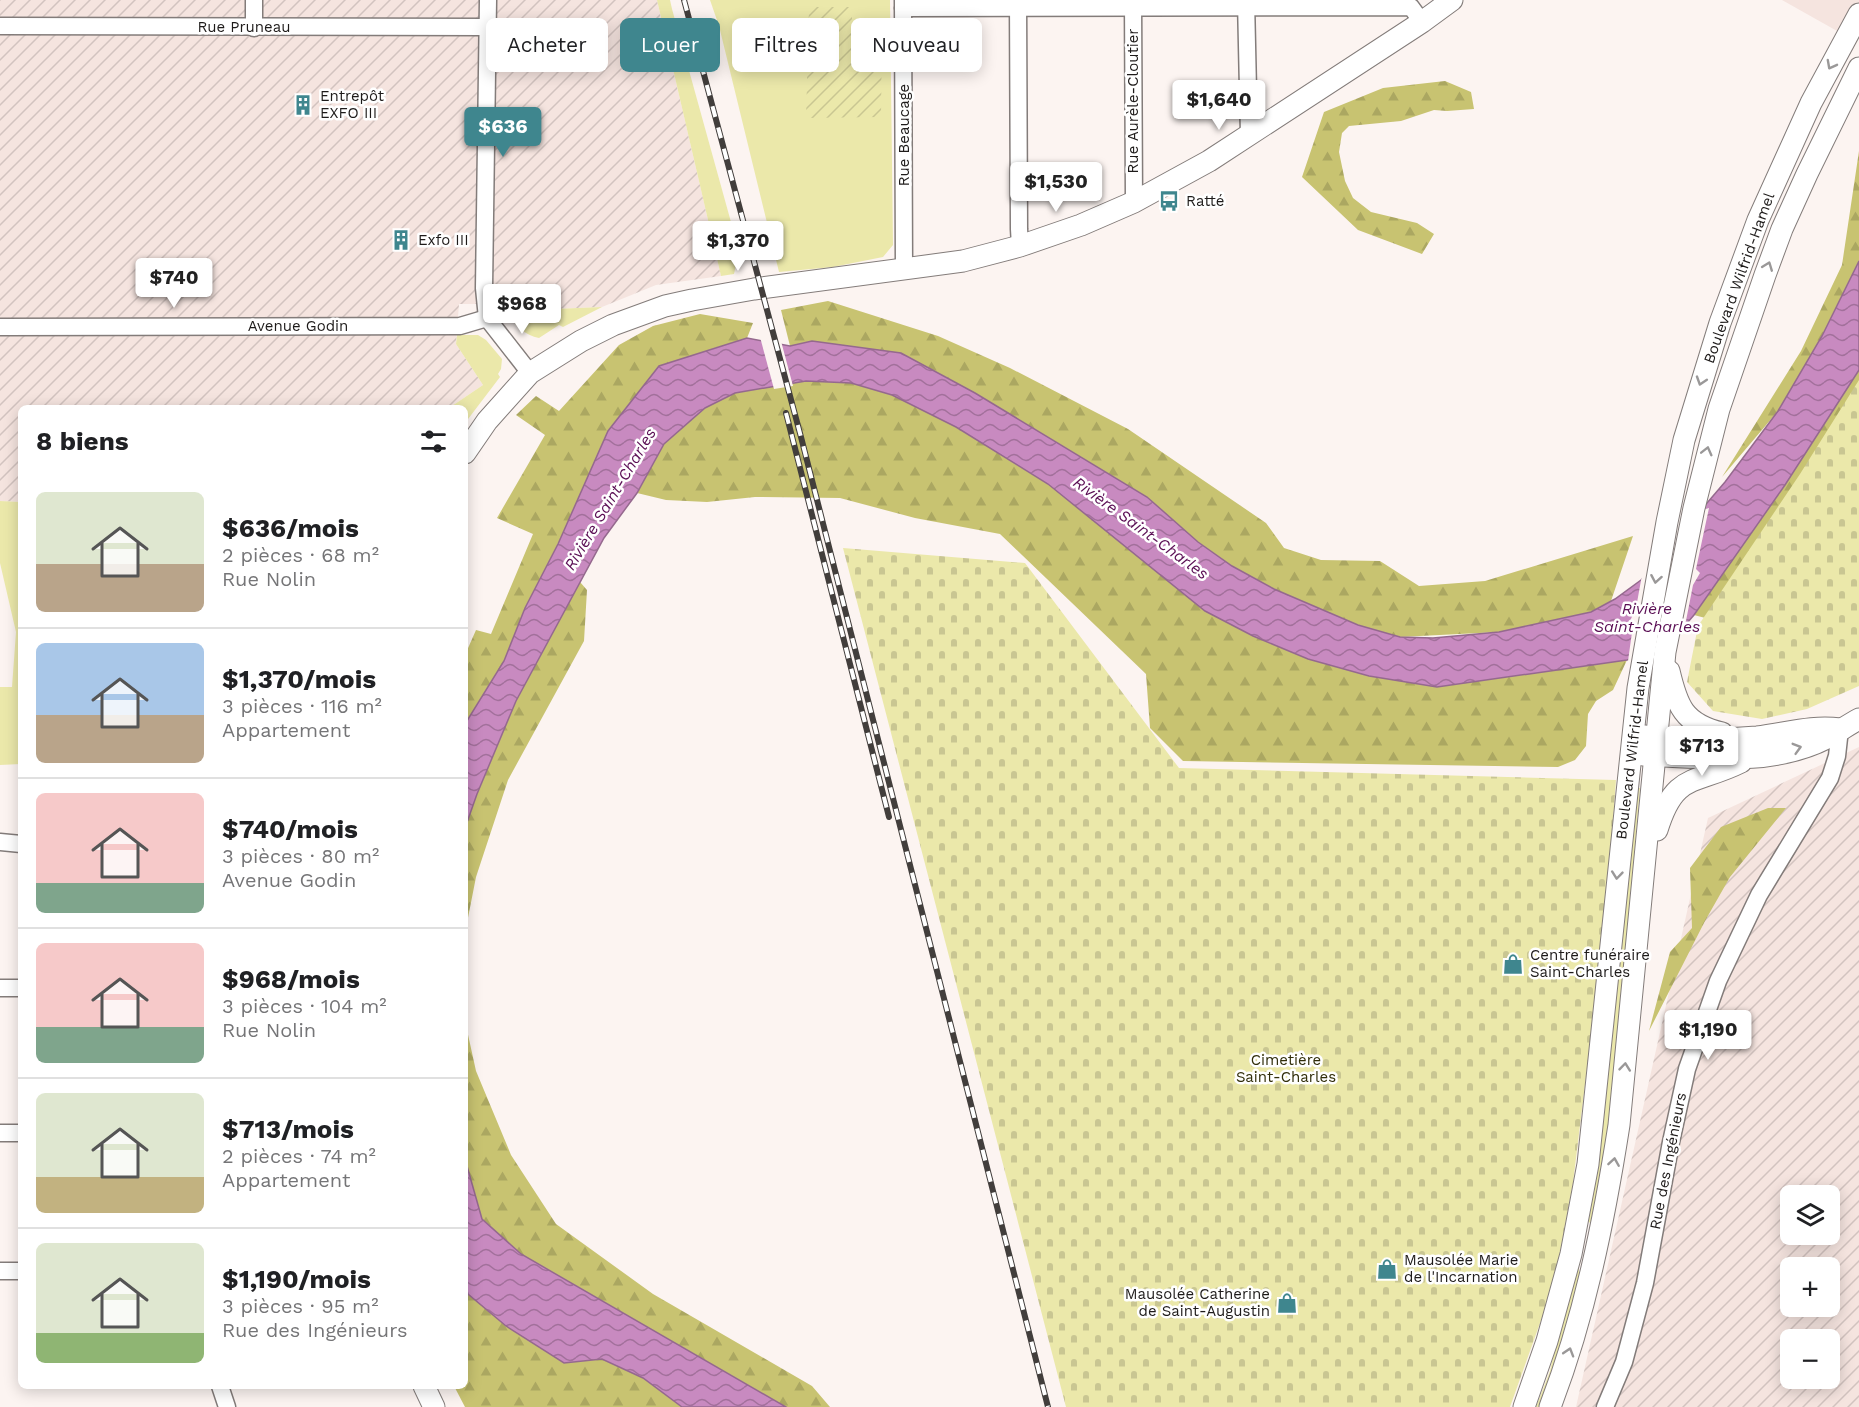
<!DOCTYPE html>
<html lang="fr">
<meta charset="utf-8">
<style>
:root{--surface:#fff;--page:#f6f6f6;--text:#202124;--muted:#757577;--line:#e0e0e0;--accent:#3f868e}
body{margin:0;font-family:"Work Sans",sans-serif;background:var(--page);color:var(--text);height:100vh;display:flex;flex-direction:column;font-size:22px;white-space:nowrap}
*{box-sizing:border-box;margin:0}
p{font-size:20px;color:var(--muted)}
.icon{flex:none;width:33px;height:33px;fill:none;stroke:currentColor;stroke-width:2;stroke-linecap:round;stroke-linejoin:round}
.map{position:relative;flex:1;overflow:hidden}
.sheet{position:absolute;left:18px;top:405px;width:450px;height:984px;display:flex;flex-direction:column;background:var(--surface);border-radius:9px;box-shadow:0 3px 15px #0003}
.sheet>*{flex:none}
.guide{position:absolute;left:486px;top:18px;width:570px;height:54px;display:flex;gap:12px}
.fabs{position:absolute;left:1780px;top:1185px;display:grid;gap:12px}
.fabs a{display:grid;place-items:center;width:60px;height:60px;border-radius:9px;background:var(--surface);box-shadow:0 3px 15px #0003;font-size:30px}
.price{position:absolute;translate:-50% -51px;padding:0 14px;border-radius:6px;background:#fff;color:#222;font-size:20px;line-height:39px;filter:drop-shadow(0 2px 3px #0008)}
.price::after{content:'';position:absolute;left:50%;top:36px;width:18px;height:14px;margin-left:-9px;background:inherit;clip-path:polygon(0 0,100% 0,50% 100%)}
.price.on{background:var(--accent);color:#fff}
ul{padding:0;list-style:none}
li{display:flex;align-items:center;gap:18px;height:150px;padding:0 18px}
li+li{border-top:2px solid var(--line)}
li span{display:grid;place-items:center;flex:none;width:168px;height:120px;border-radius:9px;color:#555}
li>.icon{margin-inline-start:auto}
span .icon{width:72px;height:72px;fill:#fffc;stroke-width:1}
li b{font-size:26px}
h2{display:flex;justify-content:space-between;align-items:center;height:72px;padding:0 18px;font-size:26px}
.pill{padding:0 21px;border-radius:9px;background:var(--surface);box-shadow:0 3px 15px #0003;font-size:21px;line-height:54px}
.pill.on{background:var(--accent);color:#fff}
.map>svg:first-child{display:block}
.built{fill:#f5e4df}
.industrial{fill:url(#industrial-furrows);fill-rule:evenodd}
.green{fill:#ebe8aa}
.forest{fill:url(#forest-firs)}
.cemetery{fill:url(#cemetery-stones)}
.garden{fill:url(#garden-furrows)}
.water{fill:url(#water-waves);stroke:#95698e;stroke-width:1.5}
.pier{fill:#fcf4f1}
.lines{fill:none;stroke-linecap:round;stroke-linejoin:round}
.minor-casing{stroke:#837c7a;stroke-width:19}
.major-casing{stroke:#837c7a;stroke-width:23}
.minor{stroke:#fff;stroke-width:16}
.major{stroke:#fff;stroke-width:21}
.rail-casing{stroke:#423e3c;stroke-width:6}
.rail{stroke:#fff;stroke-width:4;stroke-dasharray:11;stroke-linecap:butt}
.oneway{stroke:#9a9898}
.labels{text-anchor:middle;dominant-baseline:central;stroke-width:5;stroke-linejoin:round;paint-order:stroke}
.street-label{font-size:15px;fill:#1e1b1a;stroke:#fff}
.poi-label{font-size:15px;fill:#1e1b1a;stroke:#fff;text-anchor:start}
.park-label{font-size:15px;fill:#312e0a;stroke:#fff}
.water-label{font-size:16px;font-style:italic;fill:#5a0e54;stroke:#fff}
</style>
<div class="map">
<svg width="1859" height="1407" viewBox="0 0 1859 1407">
<defs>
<pattern id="industrial-furrows" width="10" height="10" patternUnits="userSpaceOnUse" patternTransform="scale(1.5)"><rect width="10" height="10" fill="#f5e4df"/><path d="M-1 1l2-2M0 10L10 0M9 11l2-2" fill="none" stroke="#d2c3bf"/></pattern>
<pattern id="forest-firs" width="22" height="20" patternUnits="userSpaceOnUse" patternTransform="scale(1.5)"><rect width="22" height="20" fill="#c8c371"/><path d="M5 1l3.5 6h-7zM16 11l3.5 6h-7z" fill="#aba761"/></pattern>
<pattern id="cemetery-stones" width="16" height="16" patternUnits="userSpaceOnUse" patternTransform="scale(1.5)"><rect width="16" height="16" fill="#ebe8aa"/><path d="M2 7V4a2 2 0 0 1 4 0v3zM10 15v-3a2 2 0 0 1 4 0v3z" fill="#c9c692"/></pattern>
<pattern id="garden-furrows" width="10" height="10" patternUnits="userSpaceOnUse" patternTransform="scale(1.5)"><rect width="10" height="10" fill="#ebe8aa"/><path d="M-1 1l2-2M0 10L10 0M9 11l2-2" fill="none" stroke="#c9c692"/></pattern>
<pattern id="water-waves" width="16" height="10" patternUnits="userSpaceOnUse" patternTransform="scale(1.5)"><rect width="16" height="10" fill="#c88ac0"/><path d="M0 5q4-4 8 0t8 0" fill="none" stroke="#a2709b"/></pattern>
</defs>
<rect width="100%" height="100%" fill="#fcf4f1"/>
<path class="built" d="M 1782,0 L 1859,0 L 1859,14 L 1846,36 Z"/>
<g class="industrial">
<path d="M 0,0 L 657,0 L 721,276 L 656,285 L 602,307 L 530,310 L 505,298 L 476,304 L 459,304 L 456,344 L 483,385 L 449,408 L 21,408 L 21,502 L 0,501 Z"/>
<path d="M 1859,747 L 1859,1407 L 1576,1407 L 1708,818 ZM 1791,1196 L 1830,1196 L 1830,1234 L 1791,1234 ZM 1791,1268 L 1830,1268 L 1830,1306 L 1791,1306 ZM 1791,1340 L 1830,1340 L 1830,1378 L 1791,1378 Z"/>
</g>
<g class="green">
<path d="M 657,0 L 670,0 L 672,9 L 739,251 L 734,274 L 721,276 Z"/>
<path d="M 710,0 L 890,0 L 893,245 L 883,257 L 833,267 L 779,272 L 719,26 Z"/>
<path d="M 505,298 L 530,310 L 602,307 L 563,327 L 559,325 L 539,338 C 521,335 505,316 505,298 Z"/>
<path d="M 457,335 L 478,335 L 486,340 L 502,359 L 501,369 L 498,374 L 500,377 L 465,423 L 465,408 L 449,408 L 483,385 L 456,344 Z"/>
<path d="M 0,501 L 21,502 L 21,764 L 0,765 L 0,687 L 12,687 L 16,632 L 0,563 Z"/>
<path d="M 1635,788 L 1640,788 L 1611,1120 L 1595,1212 L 1590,1223 L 1586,1219 Z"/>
<path d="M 1579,1261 L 1579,1284 L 1557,1359 L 1540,1407 L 1536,1407 L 1550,1371 L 1568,1291 Z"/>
</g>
<g class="forest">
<path d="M 1445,81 L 1471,92 L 1474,109 L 1447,111 L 1434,110 L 1401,121 L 1349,126 L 1342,133 L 1339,152 L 1345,181 L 1353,198 L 1371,212 L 1417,223 L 1434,234 L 1422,254 L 1358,230 L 1302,177 L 1324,112 L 1383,88 Z"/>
<path d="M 1859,151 L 1859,261 L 1822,336 L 1778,411 L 1722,477 L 1801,351 L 1842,265 Z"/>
<path d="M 828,301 L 938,336 L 1010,368 L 1128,429 L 1266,523 L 1284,548 L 1321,560 L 1380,561 L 1419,586 L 1485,581 L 1633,536 L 1611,601 L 1591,612 L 1499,632 L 1400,637 L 1358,625 L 1274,589 L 1232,566 L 1198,542 L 1147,497 L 975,393 L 808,342 L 790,346 L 781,310 Z"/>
<path d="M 700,314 L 753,323 L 747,338 L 659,366 L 558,544 L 525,608 L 504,661 L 465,724 L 465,655 L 476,630 L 491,634 L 533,534 L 497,518 L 545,435 L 516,415 L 536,396 L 559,411 L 619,345 L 653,326 Z"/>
<path d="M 1859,370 L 1859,416 L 1709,619 L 1694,615 L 1785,485 Z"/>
<path d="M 806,381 L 851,383 L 892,395 L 956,427 L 1048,484 L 1253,636 L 1308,659 L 1369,676 L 1437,687 L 1627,660 L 1613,690 L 1596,701 L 1588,714 L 1586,746 L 1575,760 L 1558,767 L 1183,761 L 1150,728 L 1146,674 L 1000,534 L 915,518 L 840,498 L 755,497 L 707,502 L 666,500 L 637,493 L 664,444 L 705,408 L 735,393 Z"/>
<path d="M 580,582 L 587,590 L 584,641 L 508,780 L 476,877 L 465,933 L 465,828 L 477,794 L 516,701 Z"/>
<path d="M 1768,808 L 1786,808 L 1730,877 L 1705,921 L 1649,1031 L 1670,952 L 1692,928 L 1690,868 L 1721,827 Z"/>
<path d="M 465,1021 L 476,1071 L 511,1155 L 556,1224 L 653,1294 L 812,1386 L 830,1407 L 786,1407 L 521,1254 L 482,1219 L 465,1159 Z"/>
<path d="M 465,1284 L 469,1294 L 564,1363 L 602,1359 L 643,1378 L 682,1407 L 465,1407 L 454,1386 L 465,1386 Z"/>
</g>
<g class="cemetery">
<path d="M 1859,380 L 1859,686 L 1807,709 L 1762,719 L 1713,711 L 1687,682 L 1698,626 L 1800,474 Z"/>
<path d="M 843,548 L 1025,563 L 1179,768 L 1616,780 L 1607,904 L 1573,1183 L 1554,1284 L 1510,1407 L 1066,1407 Z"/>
</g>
<path class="garden" d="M 809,7 L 852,7 L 852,23 L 882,24 L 881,117 L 806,118 Z"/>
<g class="water">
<path d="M 1859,261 L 1859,370 L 1785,485 L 1694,615 L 1668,645 L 1627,660 L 1437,687 L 1369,676 L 1308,659 L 1253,636 L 1205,611 L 1048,484 L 956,427 L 892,395 L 851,383 L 806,381 L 735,393 L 705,408 L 664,444 L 637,493 L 604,538 L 516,701 L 477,794 L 465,828 L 465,724 L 504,661 L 525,608 L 558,544 L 608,431 L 659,366 L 747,338 L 790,346 L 812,341 L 901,353 L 975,393 L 1147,497 L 1198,542 L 1232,566 L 1274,589 L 1358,625 L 1400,637 L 1433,638 L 1499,632 L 1591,612 L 1615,599 L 1641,580 L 1725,482 L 1778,411 L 1822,336 Z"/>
<path d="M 465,1159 L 482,1219 L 521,1254 L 786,1407 L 682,1407 L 643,1378 L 602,1359 L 564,1363 L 506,1326 L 468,1294 L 465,1284 Z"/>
</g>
<g class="pier">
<path d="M 760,337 L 781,341 L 793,386 L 774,389 Z"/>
<path d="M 1709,508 L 1696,569 L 1700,573 L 1693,585 L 1684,631 L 1672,645 L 1628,661 L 1633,625 L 1630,621 L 1636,608 L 1642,575 L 1696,512 Z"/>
</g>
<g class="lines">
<g class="minor-casing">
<g id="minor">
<path d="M 488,0 L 484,288 L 487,318 L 530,373"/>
<path d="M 903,0 L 904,270"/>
<path d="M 1018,0 L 1019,229 L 1020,246"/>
<path d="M 1133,0 L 1134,202"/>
<path d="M 1246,0 L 1249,135"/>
<path d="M 903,8 L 1411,7 L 1422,22"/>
<path d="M 0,26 L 488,27"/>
<path d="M 254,28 L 254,0"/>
<path d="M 0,327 L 460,326 L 487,318"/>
<path d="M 0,842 L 21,844"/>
<path d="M 0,988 L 21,988"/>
<path d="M 0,1133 L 21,1133"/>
<path d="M 0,1271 L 21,1271"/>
<path d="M 220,1386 L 227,1407"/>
<path d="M 1605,1407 L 1624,1362 L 1645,1283 L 1671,1142 L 1687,1069 L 1718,981 L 1759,895 L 1830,778 L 1837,756 L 1840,729"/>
</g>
</g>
<g class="major-casing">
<g id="major">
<path d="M 465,453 L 487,421 L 530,373 L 581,341 L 613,325 L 665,306 L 692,300 L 754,289 L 963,261 L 1020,246 L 1081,225 L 1134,202 L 1209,161 L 1422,22 L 1452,0"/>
<path d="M 1669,671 C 1677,705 1683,724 1722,733"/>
<path d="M 1644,736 C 1679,740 1721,740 1757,737 C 1785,734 1811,725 1840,729"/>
<path d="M 1643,755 C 1703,757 1771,767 1827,738 C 1838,732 1848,725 1859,719"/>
<path d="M 1657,830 C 1675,771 1695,785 1741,762"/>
<path d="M 424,1386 L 434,1407"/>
<path d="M 1524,1407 L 1547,1341 L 1571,1254 L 1588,1164 L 1638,688 L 1667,522 L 1684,440 L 1720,323 L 1758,220 L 1811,103 L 1859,14"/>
<path d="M 1550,1407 C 1585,1316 1604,1221 1619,1125 L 1665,652 L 1694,508 L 1719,409 L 1765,275 L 1782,229 L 1807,174 L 1859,68"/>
</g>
</g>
<use href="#minor" class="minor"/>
<use href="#major" class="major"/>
<g class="rail-casing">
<g id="rail">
<path d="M 684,0 L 801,437 L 1048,1407"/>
<path d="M 786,413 L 889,817"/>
</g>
</g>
<use href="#rail" class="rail"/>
</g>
<defs><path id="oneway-chevron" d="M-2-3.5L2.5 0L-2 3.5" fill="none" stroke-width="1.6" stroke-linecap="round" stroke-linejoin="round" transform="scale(1.5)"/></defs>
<g class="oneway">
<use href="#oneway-chevron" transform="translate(1831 65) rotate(118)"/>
<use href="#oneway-chevron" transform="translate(1768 266) rotate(-69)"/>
<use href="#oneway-chevron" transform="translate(1701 381) rotate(108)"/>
<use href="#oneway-chevron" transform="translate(1707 451) rotate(-76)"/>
<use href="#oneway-chevron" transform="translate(1656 579) rotate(100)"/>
<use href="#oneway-chevron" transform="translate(1797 748) rotate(-16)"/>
<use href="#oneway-chevron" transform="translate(1617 875) rotate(96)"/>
<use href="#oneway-chevron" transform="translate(1625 1067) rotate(-84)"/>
<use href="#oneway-chevron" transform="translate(1614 1162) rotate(-81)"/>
<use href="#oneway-chevron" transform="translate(1569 1352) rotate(-73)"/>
</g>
<defs>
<g id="building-bare" transform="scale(1.62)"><path d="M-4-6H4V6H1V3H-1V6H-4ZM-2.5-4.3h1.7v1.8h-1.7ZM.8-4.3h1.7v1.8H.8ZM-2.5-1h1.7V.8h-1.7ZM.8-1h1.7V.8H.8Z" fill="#3f868e" stroke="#fff" stroke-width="2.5" paint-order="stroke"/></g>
<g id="bus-bare" transform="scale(1.62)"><path d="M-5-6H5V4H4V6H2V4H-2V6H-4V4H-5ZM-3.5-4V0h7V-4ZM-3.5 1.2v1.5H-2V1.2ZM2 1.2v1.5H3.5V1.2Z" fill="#3f868e" stroke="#fff" stroke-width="2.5" paint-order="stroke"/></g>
<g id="shop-bare" transform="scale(1.62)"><path d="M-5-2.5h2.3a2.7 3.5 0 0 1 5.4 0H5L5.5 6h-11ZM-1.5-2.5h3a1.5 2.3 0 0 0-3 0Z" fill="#3f868e" stroke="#fff" stroke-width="2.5" paint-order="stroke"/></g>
</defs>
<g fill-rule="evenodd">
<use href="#building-bare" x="303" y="105"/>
<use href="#bus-bare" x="1169" y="201"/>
<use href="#building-bare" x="401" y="240"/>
<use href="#shop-bare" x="1513" y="964"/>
<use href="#shop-bare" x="1387" y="1269"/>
<use href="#shop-bare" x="1287" y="1303"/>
</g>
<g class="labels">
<g class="street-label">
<text x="244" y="27">Rue Pruneau</text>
<text transform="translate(1133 101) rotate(-90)">Rue Aurèle-Cloutier</text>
<text transform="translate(904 135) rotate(-90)">Rue Beaucage</text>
<text transform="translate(1739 278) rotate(-70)">Boulevard Wilfrid-Hamel</text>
<text x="298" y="326">Avenue Godin</text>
<text transform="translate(1632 750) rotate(-83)">Boulevard Wilfrid-Hamel</text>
<text transform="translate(1668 1161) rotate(-79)">Rue des Ingénieurs</text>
</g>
<g class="poi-label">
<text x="320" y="96">Entrepôt<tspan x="320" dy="17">EXFO III</tspan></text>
<text x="1186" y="201">Ratté</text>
<text x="418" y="240">Exfo III</text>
<text x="1530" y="955">Centre funéraire<tspan x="1530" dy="17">Saint-Charles</tspan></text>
<text x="1404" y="1260">Mausolée Marie<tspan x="1404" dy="17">de l'Incarnation</tspan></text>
<text x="1270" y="1294" text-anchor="end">Mausolée Catherine<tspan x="1270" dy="17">de Saint-Augustin</tspan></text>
</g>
<g class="park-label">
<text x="1286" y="1060">Cimetière<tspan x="1286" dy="17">Saint-Charles</tspan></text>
</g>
<g class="water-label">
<text transform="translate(610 499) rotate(-59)">Rivière Saint-Charles</text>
<text transform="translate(1141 528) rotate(36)">Rivière Saint-Charles</text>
<text x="1647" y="608">Rivière<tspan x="1647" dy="18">Saint-Charles</tspan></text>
</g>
</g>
</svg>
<div class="fabs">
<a><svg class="icon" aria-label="layers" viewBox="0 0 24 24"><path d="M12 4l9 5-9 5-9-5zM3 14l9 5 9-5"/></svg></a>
<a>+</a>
<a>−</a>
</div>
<b class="price" style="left:1219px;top:131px">$1,640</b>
<b class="price on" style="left:503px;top:158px">$636</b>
<b class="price" style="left:1056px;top:213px">$1,530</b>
<b class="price" style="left:738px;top:272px">$1,370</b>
<b class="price" style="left:174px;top:309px">$740</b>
<b class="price" style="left:522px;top:335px">$968</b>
<b class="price" style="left:1702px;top:777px">$713</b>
<b class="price" style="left:1708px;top:1061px">$1,190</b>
<div class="guide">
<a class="pill">Acheter</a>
<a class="pill on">Louer</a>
<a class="pill">Filtres</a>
<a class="pill">Nouveau</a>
</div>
<section class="sheet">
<h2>8 biens<svg class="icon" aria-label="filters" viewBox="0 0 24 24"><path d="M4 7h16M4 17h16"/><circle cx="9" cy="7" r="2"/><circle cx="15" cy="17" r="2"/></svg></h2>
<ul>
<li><span style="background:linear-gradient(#dfe7d0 60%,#b9a48a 0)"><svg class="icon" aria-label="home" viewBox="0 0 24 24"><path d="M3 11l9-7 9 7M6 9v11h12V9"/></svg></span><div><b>$636/mois</b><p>2 pièces · 68 m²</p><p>Rue Nolin</p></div></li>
<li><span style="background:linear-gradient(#a9c7e8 60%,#b9a48a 0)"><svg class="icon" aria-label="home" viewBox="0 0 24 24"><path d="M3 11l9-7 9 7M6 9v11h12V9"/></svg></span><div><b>$1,370/mois</b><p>3 pièces · 116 m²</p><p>Appartement</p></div></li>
<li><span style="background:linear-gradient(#f6c9c9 75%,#7fa58c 0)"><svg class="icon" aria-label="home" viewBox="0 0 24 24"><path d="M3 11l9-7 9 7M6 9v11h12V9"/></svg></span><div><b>$740/mois</b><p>3 pièces · 80 m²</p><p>Avenue Godin</p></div></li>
<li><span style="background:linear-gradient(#f6c9c9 70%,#7fa58c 0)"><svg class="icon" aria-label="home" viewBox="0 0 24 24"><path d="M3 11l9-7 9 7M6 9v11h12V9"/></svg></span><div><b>$968/mois</b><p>3 pièces · 104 m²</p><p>Rue Nolin</p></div></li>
<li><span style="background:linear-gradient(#dfe7d0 70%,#c2b280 0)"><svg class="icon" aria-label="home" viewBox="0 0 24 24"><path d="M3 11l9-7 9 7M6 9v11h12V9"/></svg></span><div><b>$713/mois</b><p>2 pièces · 74 m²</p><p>Appartement</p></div></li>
<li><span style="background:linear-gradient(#dfe7d0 75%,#8fb573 0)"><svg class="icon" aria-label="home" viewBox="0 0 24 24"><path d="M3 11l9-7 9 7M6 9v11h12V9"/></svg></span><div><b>$1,190/mois</b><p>3 pièces · 95 m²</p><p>Rue des Ingénieurs</p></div></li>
</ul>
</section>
</div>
